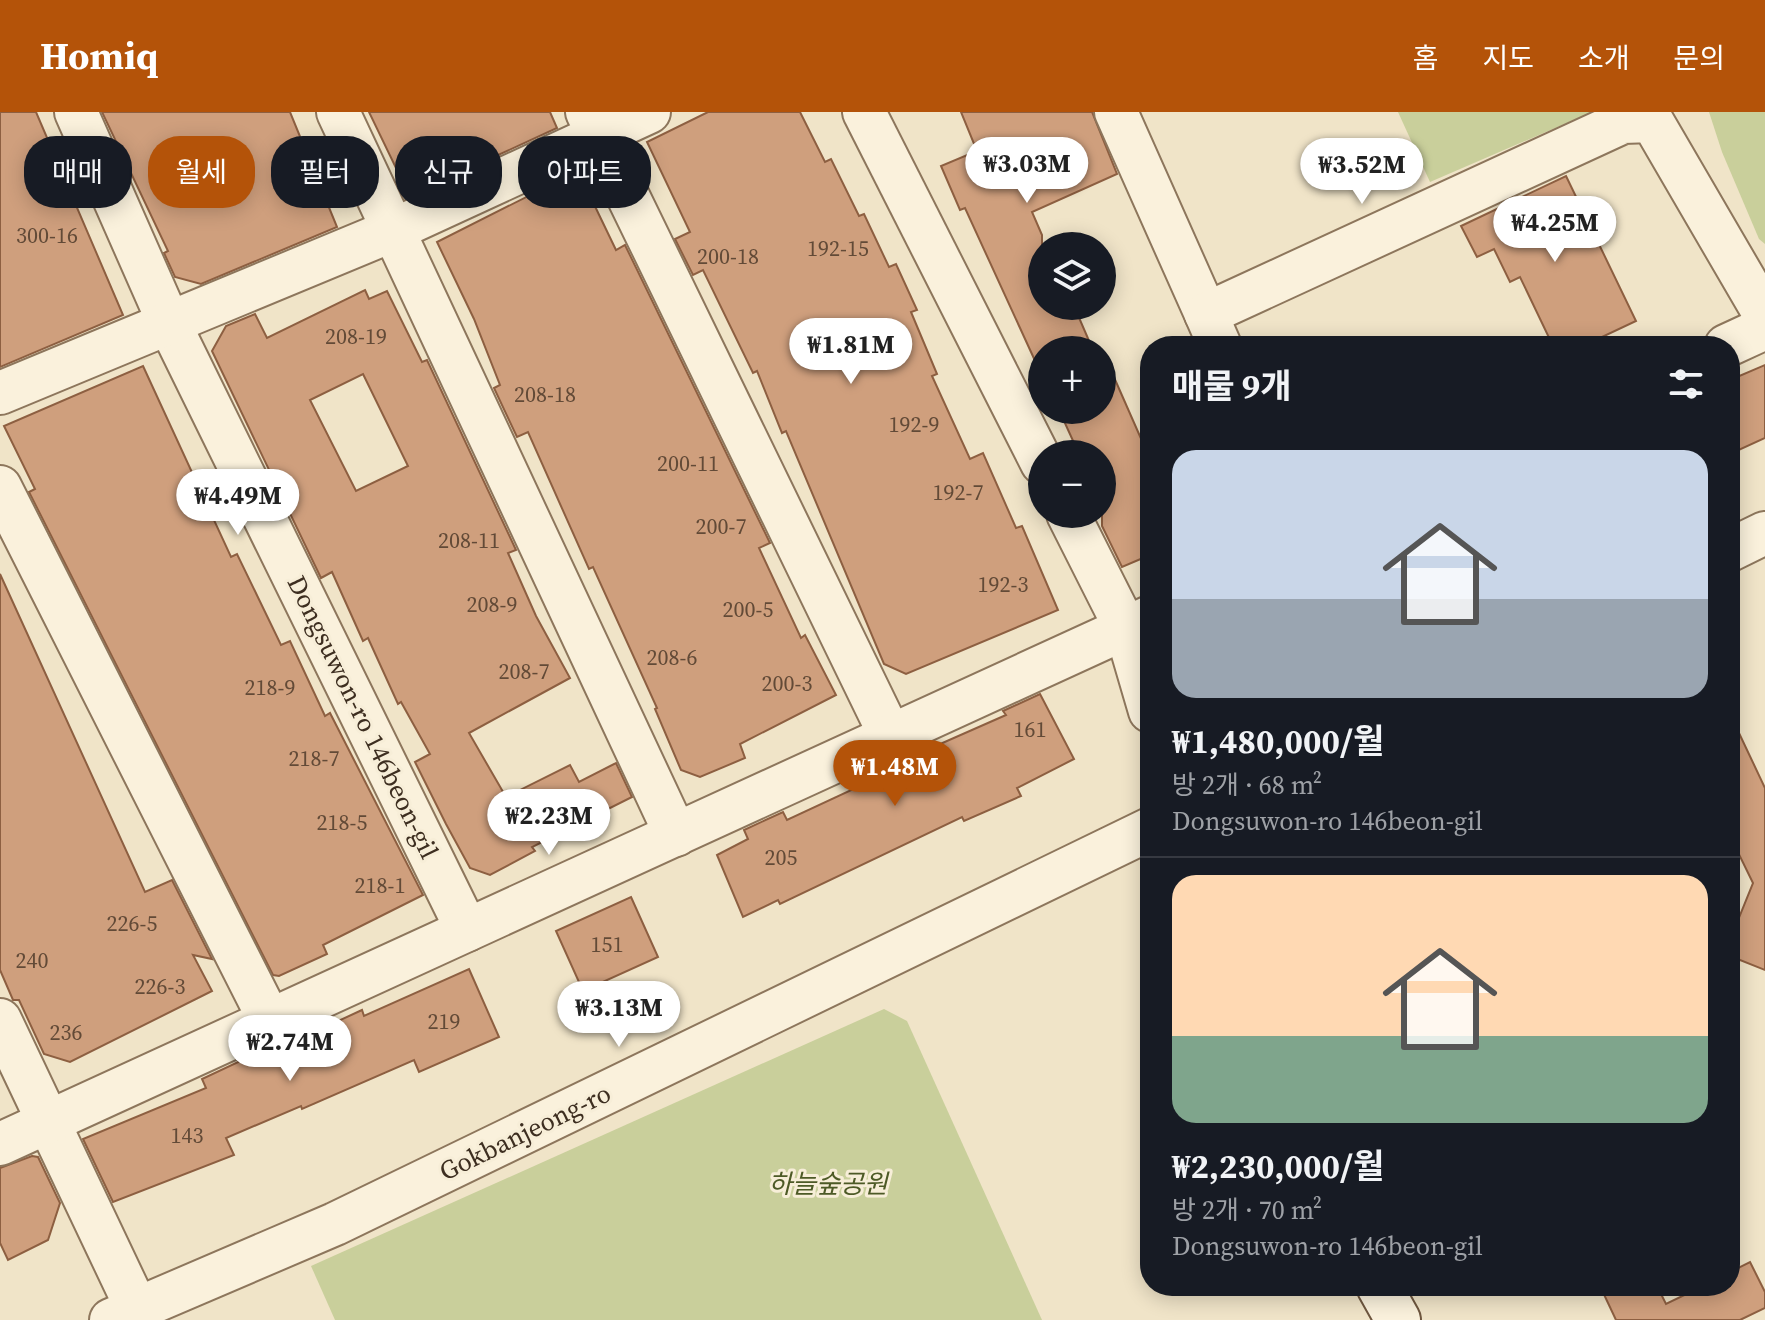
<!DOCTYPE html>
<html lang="ko">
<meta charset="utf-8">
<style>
:root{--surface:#171b24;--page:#20242c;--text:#f1f3f6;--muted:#9ea1a6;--line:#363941;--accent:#b45309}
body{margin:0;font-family:"Source Serif 4","Noto Sans KR",serif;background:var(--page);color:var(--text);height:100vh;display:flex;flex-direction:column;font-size:30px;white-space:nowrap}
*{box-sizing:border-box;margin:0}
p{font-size:26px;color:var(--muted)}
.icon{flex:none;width:44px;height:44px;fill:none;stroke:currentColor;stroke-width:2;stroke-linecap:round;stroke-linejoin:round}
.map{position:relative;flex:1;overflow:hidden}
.sheet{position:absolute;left:1140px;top:224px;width:600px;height:960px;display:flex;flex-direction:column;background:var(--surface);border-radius:32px;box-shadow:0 4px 20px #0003}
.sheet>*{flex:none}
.hud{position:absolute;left:24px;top:24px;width:760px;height:72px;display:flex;gap:16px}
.buttons{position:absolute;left:1028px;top:120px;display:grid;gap:16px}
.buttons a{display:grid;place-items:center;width:88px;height:88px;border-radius:50%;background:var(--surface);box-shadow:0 4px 20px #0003;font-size:40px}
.price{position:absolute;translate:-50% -68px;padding:0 18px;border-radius:28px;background:#fff;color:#222;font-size:26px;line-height:52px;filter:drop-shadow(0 2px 4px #0008)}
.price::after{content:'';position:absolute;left:50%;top:48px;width:24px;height:18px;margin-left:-12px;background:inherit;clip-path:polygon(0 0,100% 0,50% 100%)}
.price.active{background:var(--accent);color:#fff}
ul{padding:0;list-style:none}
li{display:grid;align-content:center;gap:16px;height:424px;padding:0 32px}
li+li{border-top:2px solid var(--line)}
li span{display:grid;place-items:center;height:248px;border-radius:24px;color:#555}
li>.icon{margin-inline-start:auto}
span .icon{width:144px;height:144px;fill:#fffc;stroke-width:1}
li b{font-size:34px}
h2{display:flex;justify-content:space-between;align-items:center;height:96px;padding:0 32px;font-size:34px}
.chip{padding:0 28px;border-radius:32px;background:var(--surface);box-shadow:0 4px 20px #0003;font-size:28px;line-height:72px}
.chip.active{background:var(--accent);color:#fff}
header{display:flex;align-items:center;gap:48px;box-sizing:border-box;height:112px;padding:0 40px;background:var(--accent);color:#fff}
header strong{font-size:38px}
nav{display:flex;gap:44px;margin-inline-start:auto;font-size:28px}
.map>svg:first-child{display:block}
.green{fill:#c9cf9b}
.building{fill:#cf9f7d;stroke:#8d5f41;stroke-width:2;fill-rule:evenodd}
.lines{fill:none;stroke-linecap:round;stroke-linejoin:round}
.street-casing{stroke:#8d765c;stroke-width:46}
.secondary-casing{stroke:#6f573f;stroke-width:48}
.street{stroke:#faf1dc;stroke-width:42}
.secondary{stroke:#faf1dc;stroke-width:44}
.labels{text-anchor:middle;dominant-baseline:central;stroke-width:6;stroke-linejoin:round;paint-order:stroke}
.number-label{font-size:22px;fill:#624a37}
.street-label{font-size:26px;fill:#3d2e20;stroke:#f7eed8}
.park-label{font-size:26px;font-style:italic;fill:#4d5a26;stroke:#f7eed8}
</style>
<header>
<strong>Homiq</strong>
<nav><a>홈</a><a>지도</a><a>소개</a><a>문의</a></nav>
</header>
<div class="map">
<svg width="1765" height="1208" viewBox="0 0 1765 1208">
<rect width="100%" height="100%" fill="#f0e4c8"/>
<g class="green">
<path d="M 1398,0 L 1592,0 L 1430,70 Z"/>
<path d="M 1709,0 L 1765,0 L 1765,132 L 1759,127 L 1722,40 Z"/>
<path d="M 884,897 L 907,909 L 1042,1208 L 335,1208 L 311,1154 Z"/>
</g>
<g class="building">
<path d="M 0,0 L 36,0 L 123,203 L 0,255 Z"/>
<path d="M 102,0 L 290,0 L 337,115 L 201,172 L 175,165 L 164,141 L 168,139 Z"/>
<path d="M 369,0 L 550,0 L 557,16 L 496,44 L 494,40 L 409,83 Z"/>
<path d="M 708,0 L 800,0 L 825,50 L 831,47 L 859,104 L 864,102 L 889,155 L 896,152 L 917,198 L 911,200 L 937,262 L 932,264 L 970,347 L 983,341 L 1016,416 L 1022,414 L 1058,498 L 906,562 L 884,552 L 786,319 L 782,321 L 757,259 L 753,261 L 703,158 L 693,163 L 675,127 L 690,120 L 647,30 Z"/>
<path d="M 961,0 L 1092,0 L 1117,62 L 1032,100 L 1042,123 L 1042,194 L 1074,194 L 1093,238 L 1042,238 L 1042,264 L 965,96 L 960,98 L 941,54 L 977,39 Z"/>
<path d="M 578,59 L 616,138 L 625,133 L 770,431 L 759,436 L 801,526 L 805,523 L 836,583 L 740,632 L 745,646 L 700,665 L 681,658 L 655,597 L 657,596 L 593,455 L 589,457 L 528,320 L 517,325 L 494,276 L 500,273 L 474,207 L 437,130 Z"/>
<path d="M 1566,64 L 1636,209 L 1583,234 L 1553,234 L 1520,165 L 1510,170 L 1494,137 L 1477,145 L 1461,114 Z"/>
<path d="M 365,178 L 369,187 L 387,179 L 422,250 L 427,248 L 516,438 L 508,441 L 536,504 L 570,566 L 469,621 L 506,685 L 570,653 L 579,670 L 616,651 L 632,685 L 532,735 L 535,739 L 490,763 L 470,756 L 446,712 L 415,650 L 430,642 L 401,590 L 398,592 L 368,526 L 363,529 L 332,460 L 321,466 L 212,239 L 226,214 L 255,202 L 267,226 ZM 363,262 L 408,354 L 356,379 L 310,288 Z"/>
<path d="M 1102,238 L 1150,347 L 1150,443 L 1122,455 L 1102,414 L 1102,342 L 1079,342 L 1059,298 L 1102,298 Z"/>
<path d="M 1765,253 L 1765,326 L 1730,342 L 1730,268 Z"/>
<path d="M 143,254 L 231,445 L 237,442 L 281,533 L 290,529 L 325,604 L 330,601 L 423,783 L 323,833 L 327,842 L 279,864 L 273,863 L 29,380 L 35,377 L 4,314 Z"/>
<path d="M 0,462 L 145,780 L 172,768 L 212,847 L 193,843 L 212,879 L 70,950 L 44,942 L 19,888 L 13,888 L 0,858 Z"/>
<path d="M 1040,582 L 1074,647 L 1017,676 L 1021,684 L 964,709 L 962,705 L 780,792 L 778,788 L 743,805 L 717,743 L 748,727 L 744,718 L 783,700 L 787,708 L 933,640 L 931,636 L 1006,603 L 1003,599 Z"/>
<path d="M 1730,602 L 1765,676 L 1765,858 L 1730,844 L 1730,828 L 1753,771 L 1730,724 Z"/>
<path d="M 631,785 L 658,845 L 583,879 L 556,819 Z"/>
<path d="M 469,857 L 499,925 L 419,960 L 414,948 L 302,997 L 301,994 L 226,1026 L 234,1043 L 113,1090 L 83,1027 L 206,976 L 202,967 L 319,912 L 321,917 L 362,898 L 364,904 Z"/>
<path d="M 32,1044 L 38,1045 L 60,1091 L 48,1128 L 8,1148 L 0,1131 L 0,1056 Z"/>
<path d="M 1750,1150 L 1765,1180 L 1765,1196 L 1740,1208 L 1616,1208 L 1600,1174 L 1657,1174 L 1666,1192 L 1703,1174 L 1730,1174 L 1730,1160 Z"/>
</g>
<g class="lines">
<g class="street-casing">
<g id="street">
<path d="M 76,0 L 169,211 L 467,818"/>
<path d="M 338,0 L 676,723"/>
<path d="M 587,0 L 891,625"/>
<path d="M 864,0 L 1042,351"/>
<path d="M 1116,0 L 1206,202"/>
<path d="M 1220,234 L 1206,202 L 1623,10 L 1652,9 L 1765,203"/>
<path d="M 1726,234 L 1765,216"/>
<path d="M 0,281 L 391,119 L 649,0"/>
<path d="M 0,375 L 269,907"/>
<path d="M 1068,402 L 1126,517 L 1150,599"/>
<path d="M 1730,438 L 1765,421"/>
<path d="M 0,908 L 137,1197"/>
<path d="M 0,1032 L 1150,505"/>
<path d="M 111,1208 L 335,1112 L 1150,717"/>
</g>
</g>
<g class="secondary-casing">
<path id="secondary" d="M 1379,1174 L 1398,1208"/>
</g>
<use href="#street" class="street"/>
<use href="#secondary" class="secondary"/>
</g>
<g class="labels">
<g class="number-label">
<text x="47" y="123">300-16</text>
<text x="838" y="136">192-15</text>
<text x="728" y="144">200-18</text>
<text x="356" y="224">208-19</text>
<text x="545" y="282">208-18</text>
<text x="914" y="312">192-9</text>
<text x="688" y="351">200-11</text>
<text x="958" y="380">192-7</text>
<text x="721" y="414">200-7</text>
<text x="469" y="428">208-11</text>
<text x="1003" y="472">192-3</text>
<text x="492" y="492">208-9</text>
<text x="748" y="497">200-5</text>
<text x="672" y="545">208-6</text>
<text x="524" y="559">208-7</text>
<text x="787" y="571">200-3</text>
<text x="270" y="575">218-9</text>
<text x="1030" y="617">161</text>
<text x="314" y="646">218-7</text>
<text x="342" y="710">218-5</text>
<text x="781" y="745">205</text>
<text x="380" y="773">218-1</text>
<text x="132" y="811">226-5</text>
<text x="607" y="832">151</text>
<text x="32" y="848">240</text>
<text x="160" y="874">226-3</text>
<text x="444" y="909">219</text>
<text x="66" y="920">236</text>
<text x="187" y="1023">143</text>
</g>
<g class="street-label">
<text transform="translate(363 605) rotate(64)">Dongsuwon-ro 146beon-gil</text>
<text transform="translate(525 1020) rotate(-26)">Gokbanjeong-ro</text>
</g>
<g class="park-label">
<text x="828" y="1072">하늘숲공원</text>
</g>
</g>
</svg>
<div class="buttons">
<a><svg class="icon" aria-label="layers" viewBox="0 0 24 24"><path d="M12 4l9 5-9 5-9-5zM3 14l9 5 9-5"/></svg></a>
<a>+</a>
<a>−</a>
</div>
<b class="price" style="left:1027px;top:93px">₩3.03M</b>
<b class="price" style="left:1362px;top:94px">₩3.52M</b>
<b class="price" style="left:1555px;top:152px">₩4.25M</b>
<b class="price" style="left:851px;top:274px">₩1.81M</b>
<b class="price" style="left:238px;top:425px">₩4.49M</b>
<b class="price active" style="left:895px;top:696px">₩1.48M</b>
<b class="price" style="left:549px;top:745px">₩2.23M</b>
<b class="price" style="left:619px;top:937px">₩3.13M</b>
<b class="price" style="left:290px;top:971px">₩2.74M</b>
<div class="hud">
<a class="chip">매매</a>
<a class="chip active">월세</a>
<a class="chip">필터</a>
<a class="chip">신규</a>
<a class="chip">아파트</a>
</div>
<section class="sheet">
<h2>매물 9개<svg class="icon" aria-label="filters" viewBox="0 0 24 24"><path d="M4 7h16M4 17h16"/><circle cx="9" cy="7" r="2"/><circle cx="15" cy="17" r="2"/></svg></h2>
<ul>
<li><span style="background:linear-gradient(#c9d6e8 60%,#9aa5b1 0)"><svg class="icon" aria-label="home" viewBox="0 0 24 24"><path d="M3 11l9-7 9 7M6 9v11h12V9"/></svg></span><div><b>₩1,480,000/월</b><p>방 2개 · 68 m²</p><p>Dongsuwon-ro 146beon-gil</p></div></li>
<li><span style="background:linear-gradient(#ffd9b3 65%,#7fa58c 0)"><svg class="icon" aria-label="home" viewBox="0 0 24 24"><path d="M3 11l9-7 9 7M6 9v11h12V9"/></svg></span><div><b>₩2,230,000/월</b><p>방 2개 · 70 m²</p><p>Dongsuwon-ro 146beon-gil</p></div></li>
</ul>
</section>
</div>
